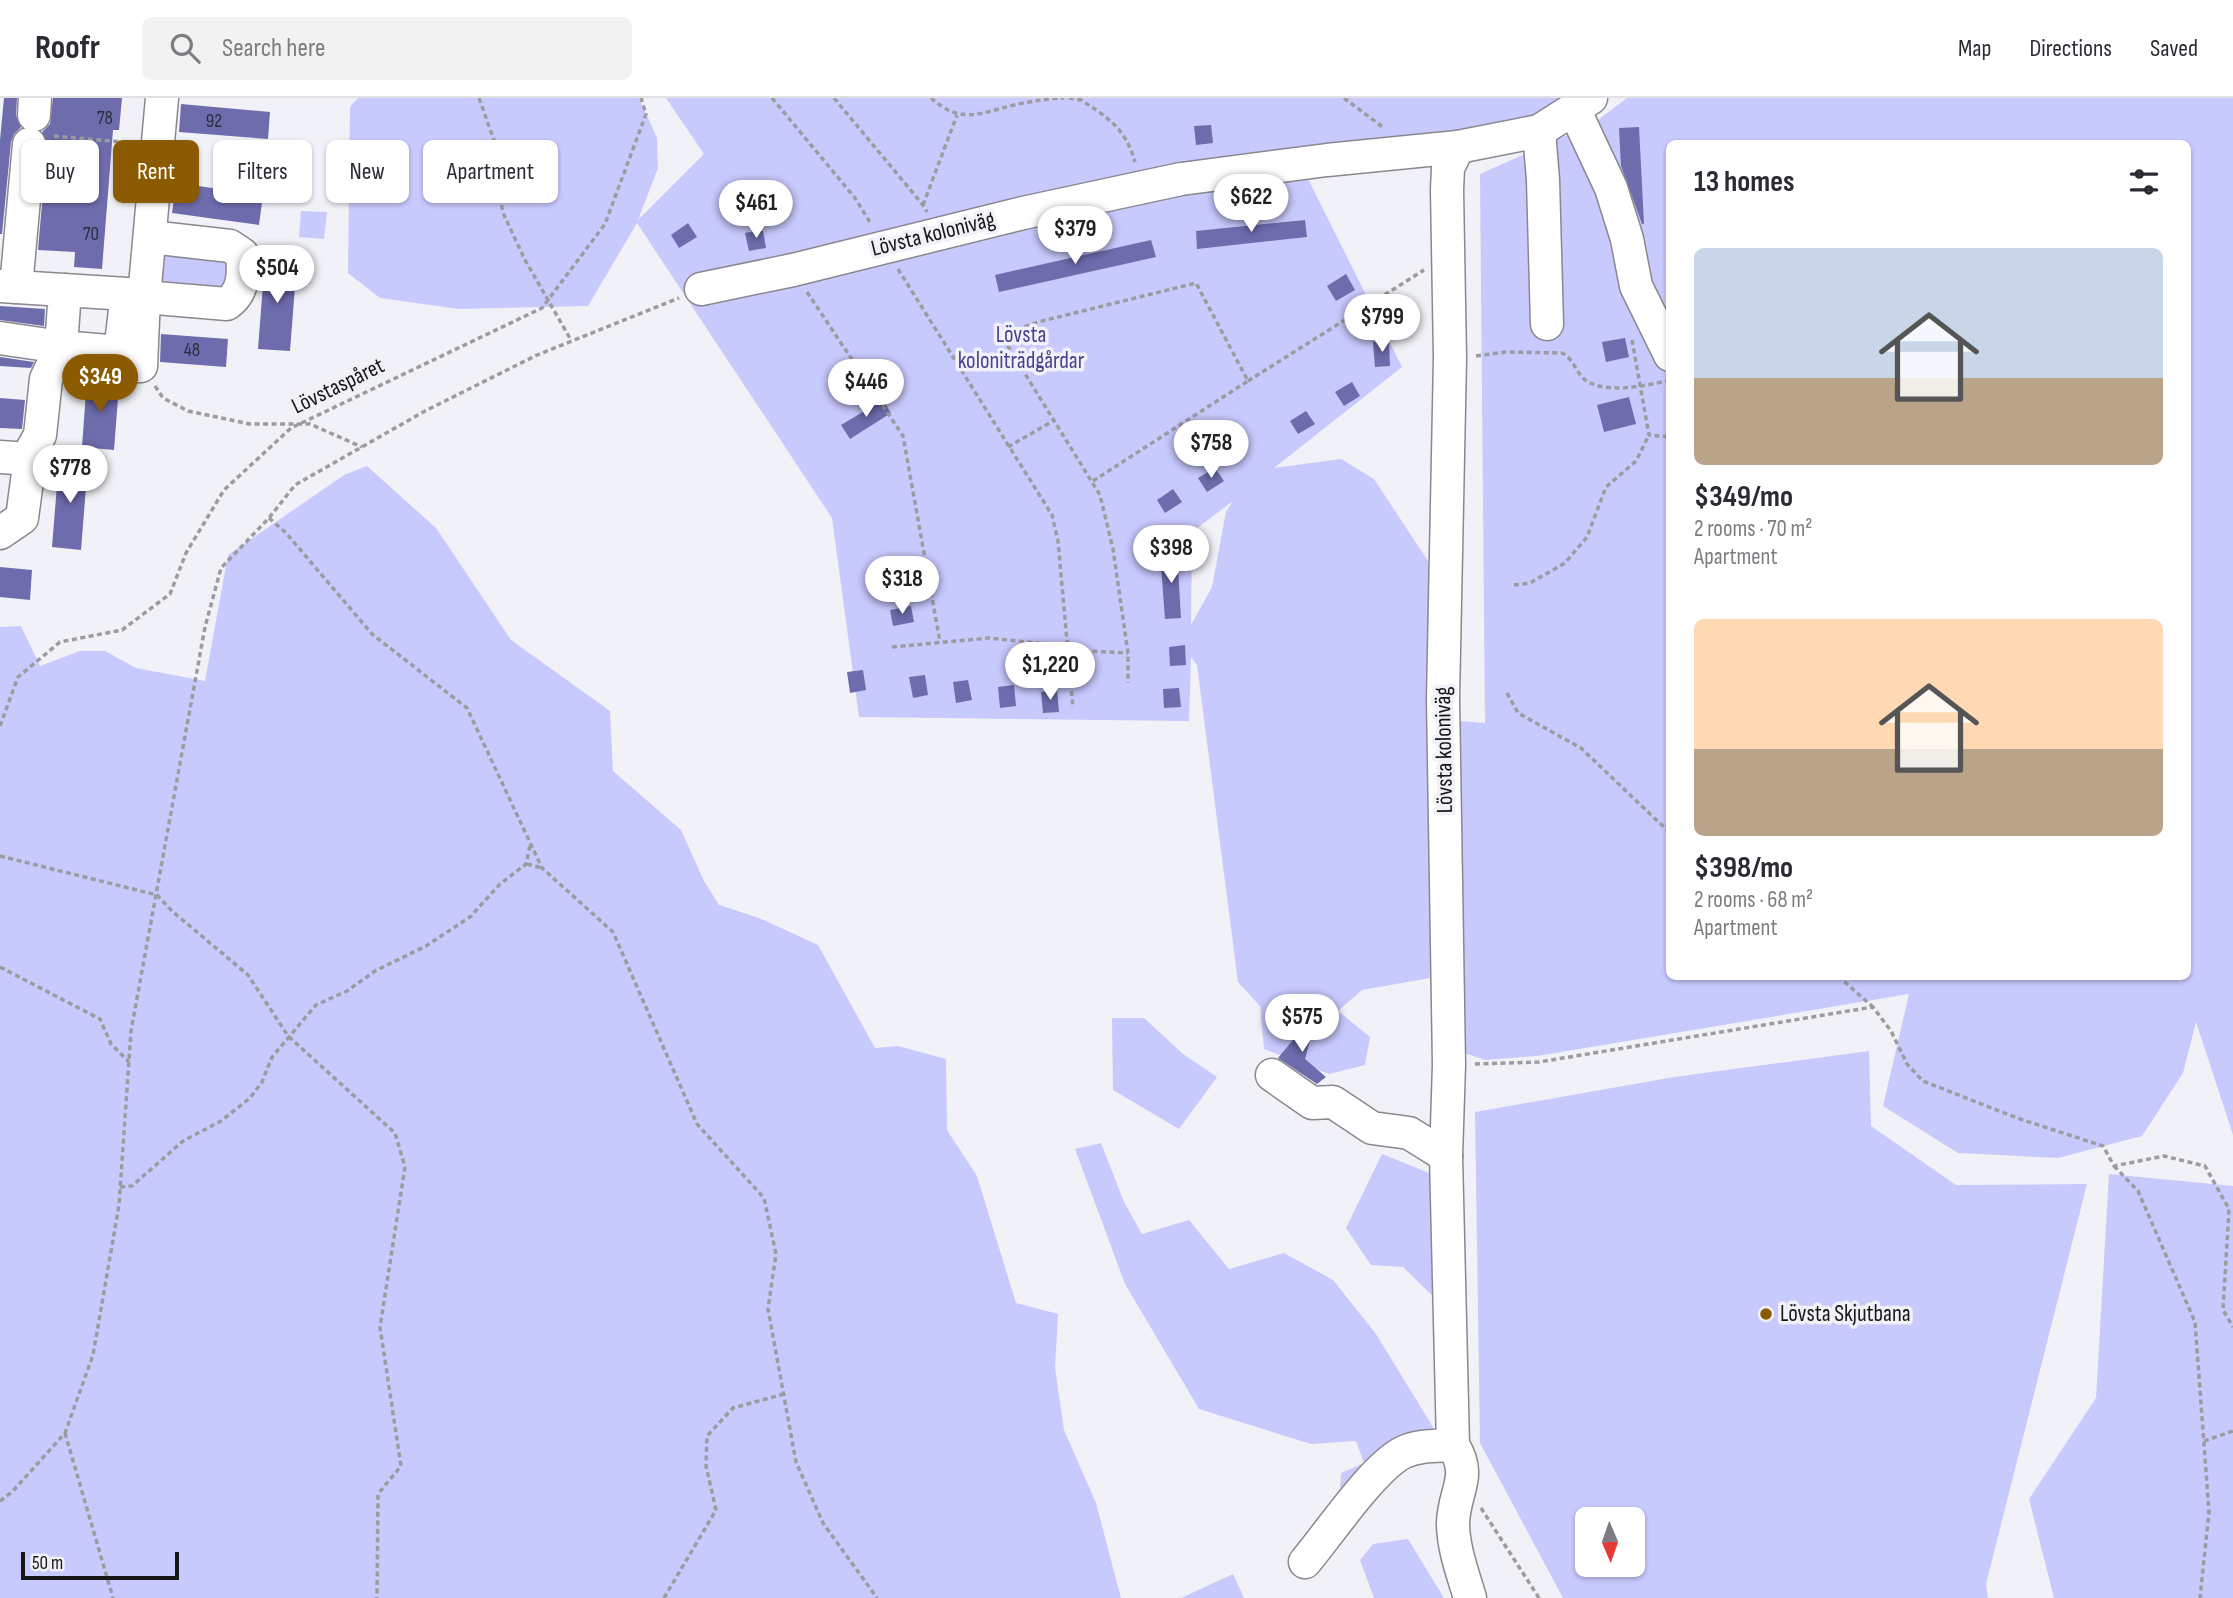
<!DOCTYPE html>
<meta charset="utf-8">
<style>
:root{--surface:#fff;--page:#f2f2f3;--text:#2b2b33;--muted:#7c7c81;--line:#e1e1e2;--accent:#8a5b00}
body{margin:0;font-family:"Sofia Sans Condensed",sans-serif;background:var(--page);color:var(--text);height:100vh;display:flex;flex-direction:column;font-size:26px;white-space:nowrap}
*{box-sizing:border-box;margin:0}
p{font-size:23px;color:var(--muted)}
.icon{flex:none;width:38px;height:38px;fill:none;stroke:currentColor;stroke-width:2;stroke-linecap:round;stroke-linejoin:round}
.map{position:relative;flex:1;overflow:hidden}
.sheet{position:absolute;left:1666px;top:42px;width:525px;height:840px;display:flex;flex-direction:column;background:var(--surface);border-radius:10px;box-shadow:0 2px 5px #0004}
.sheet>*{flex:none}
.banner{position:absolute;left:21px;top:42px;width:665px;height:63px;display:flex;gap:14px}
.needle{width:46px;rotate:178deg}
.buttons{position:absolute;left:1575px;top:1409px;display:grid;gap:14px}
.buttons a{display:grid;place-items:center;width:70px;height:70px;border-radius:10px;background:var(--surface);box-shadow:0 2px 5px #0004;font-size:35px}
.scale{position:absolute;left:21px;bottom:18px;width:158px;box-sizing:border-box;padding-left:7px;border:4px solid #161617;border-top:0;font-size:19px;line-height:24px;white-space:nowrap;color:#161617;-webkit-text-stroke:5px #f1f2f7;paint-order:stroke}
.price{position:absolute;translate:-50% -60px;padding:0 16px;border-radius:24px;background:#fff;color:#222;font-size:23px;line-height:46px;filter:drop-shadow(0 2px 4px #0008)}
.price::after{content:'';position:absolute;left:50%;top:42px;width:21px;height:16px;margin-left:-10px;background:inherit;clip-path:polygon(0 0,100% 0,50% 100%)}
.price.current{background:var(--accent);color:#fff}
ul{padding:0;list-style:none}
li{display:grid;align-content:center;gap:14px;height:371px;padding:0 28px}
li span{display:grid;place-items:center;height:217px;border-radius:10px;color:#555}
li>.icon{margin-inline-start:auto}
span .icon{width:126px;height:126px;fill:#fffc;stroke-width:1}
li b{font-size:30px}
h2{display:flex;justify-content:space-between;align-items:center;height:84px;padding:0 28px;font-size:30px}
.tag{padding:0 24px;border-radius:10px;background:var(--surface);box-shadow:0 2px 5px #0004;font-size:24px;line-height:63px}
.tag.current{background:var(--accent);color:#fff}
header{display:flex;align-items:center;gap:42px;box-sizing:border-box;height:98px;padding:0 35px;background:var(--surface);border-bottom:2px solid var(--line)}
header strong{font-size:33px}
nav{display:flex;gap:38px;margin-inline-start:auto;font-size:24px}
.search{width:490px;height:63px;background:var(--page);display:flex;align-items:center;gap:18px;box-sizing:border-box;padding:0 24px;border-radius:10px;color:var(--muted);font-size:26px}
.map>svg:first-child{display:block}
.green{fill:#c8c9fd;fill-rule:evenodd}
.building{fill:#6e6cad}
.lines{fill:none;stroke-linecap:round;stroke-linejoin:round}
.minor-casing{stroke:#88888e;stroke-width:35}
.path{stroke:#9c9ca0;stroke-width:3.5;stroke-dasharray:5 3.5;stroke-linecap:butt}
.minor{stroke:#fff;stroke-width:32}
.poi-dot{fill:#8a5b00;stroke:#f1f2f7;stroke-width:2.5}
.labels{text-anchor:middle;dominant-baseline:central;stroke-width:7;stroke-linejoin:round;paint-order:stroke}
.number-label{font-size:19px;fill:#2c2c3c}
.street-label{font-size:23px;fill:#161617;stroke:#f1f2f7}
.park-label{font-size:23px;fill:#493f91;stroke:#f1f2f7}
.poi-label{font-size:23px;fill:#161617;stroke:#f1f2f7;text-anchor:start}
</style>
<header>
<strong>Roofr</strong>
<div class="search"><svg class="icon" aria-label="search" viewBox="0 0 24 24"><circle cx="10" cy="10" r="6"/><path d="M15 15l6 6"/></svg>Search here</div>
<nav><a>Map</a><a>Directions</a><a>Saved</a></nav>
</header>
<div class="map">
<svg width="2233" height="1500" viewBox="0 0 2233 1500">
<rect width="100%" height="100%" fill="#f1f2f7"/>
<g class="green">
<path d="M 358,0 L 639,0 L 657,40 L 658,70 L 638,122 L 704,56 L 666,0 L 1569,0 L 1527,24 L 1294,53 L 1402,269 L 1274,370 L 1341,361 L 1374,381 L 1434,472 L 1459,818 L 1460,623 L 1485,625 L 1480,76 L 1594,25 L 1627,0 L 2233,0 L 2233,1037 L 2196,924 L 2183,975 L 2142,1038 L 2058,1060 L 1958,1055 L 1883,1008 L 1909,896 L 1537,958 L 1485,962 L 1458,953 L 1457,853 L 1430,880 L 1362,892 L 1338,913 L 1370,939 L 1365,967 L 1329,976 L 1264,951 L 1260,908 L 1238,884 L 1197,567 L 1191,559 L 1189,623 L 859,619 L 832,420 L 637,125 L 588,208 L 459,211 L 380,200 L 348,175 L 350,9 ZM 1670,46 L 2188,46 L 2188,878 L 1670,878 ZM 1233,403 L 1226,414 L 1212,489 L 1191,527 L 1192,434 Z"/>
<path d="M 301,113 L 327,114 L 324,141 L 299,139 Z"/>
<path d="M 158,153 L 233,155 L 234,194 L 159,196 Z"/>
<path d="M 367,368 L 436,430 L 511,542 L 610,613 L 613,673 L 681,732 L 704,783 L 719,807 L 759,820 L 818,847 L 875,950 L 898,948 L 946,961 L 947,1032 L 977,1078 L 1016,1205 L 1058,1216 L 1055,1270 L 1064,1332 L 1096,1405 L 1121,1500 L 0,1500 L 0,529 L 21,528 L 40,568 L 80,553 L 105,553 L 136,570 L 205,583 L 228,457 L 344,377 Z"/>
<path d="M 1112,920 L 1144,920 L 1183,956 L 1217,979 L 1179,1031 L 1113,992 Z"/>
<path d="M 1869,953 L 1871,1028 L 1956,1087 L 2087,1086 L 1986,1486 L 1988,1500 L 1563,1500 L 1480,1345 L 1475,1014 L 1674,979 ZM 1587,1421 L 1633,1421 L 1633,1466 L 1587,1466 Z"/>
<path d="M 1101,1045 L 1124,1104 L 1142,1136 L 1189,1122 L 1229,1171 L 1284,1155 L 1333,1182 L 1376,1236 L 1433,1329 L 1413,1358 L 1339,1412 L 1341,1375 L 1364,1365 L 1356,1343 L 1311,1346 L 1199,1311 L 1125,1186 L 1075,1051 Z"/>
<path d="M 1382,1056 L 1429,1075 L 1442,1124 L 1438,1203 L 1403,1169 L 1371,1167 L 1346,1130 Z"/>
<path d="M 2109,1076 L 2233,1088 L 2233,1500 L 2054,1500 L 2029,1401 L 2096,1300 Z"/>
<path d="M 1408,1441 L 1444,1500 L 1374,1500 L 1360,1462 L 1373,1446 Z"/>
<path d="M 1233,1476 L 1244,1500 L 1181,1500 Z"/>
</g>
<g class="building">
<path d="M 4,0 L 17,0 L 16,17 L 21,29 L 14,36 L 11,44 L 2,136 L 0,136 L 0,42 Z"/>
<path d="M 53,0 L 122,0 L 119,32 L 113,32 L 102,171 L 74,169 L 75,154 L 38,152 L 47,48 L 42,34 L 50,26 Z"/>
<path d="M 181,6 L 270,14 L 268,41 L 179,34 Z"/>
<path d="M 1211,27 L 1213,45 L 1196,47 L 1194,28 Z"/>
<path d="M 1639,29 L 1644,126 L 1642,126 L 1621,68 L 1619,30 Z"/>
<path d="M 176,85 L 263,97 L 259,127 L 172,115 Z"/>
<path d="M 1305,122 L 1307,139 L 1197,151 L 1196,133 Z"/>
<path d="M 688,125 L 697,139 L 679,150 L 671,137 Z"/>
<path d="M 755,133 L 763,133 L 766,150 L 749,153 L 745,135 Z"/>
<path d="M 1151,142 L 1156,159 L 999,194 L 995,177 Z"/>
<path d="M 265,160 L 297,163 L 290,253 L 258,251 Z"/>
<path d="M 1346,176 L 1355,192 L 1336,203 L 1327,188 Z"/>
<path d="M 0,208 L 45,211 L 44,228 L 0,222 Z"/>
<path d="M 161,236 L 228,241 L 226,269 L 160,264 Z"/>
<path d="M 1625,240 L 1629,259 L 1606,264 L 1602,244 Z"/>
<path d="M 1389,243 L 1390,268 L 1375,269 L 1373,244 Z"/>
<path d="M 0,259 L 34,264 L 31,270 L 0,268 Z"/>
<path d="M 87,280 L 108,282 L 119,287 L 114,352 L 82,349 Z"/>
<path d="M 1352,284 L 1360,298 L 1344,308 L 1335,294 Z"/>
<path d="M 1629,299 L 1636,326 L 1604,334 L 1597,307 Z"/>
<path d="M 0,300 L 25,302 L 22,331 L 0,330 Z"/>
<path d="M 883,302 L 891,315 L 850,341 L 841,327 Z"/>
<path d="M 1306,313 L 1315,326 L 1298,336 L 1290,323 Z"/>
<path d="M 59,362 L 88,364 L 81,452 L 52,449 Z"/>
<path d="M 1215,370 L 1224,383 L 1207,394 L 1198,380 Z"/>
<path d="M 1173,391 L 1182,404 L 1165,415 L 1157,402 Z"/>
<path d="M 1177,453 L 1181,520 L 1165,521 L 1160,454 Z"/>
<path d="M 0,469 L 32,472 L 30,502 L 0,499 Z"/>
<path d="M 911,508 L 914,524 L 893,528 L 890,512 Z"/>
<path d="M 1185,547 L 1186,567 L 1170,568 L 1169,549 Z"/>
<path d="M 863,572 L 866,592 L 850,595 L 847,574 Z"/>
<path d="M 925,577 L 928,597 L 913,600 L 909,579 Z"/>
<path d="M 968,582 L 972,602 L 956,605 L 953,584 Z"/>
<path d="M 1014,587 L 1016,608 L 1000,610 L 998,589 Z"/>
<path d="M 1179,590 L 1181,609 L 1164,610 L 1163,591 Z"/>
<path d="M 1057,592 L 1059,614 L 1043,615 L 1041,594 Z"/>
<path d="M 1318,912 L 1305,961 L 1326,979 L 1317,986 L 1278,960 Z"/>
</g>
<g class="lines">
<g class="minor-casing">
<g id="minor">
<path d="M 1574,11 L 1611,90 L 1627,141 L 1636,188 L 1670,257"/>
<path d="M 34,17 L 35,0"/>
<path d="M 1539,33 L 1543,82 L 1547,226"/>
<path d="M 1458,49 L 1448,70 L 1447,92 L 1450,260 L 1443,601 L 1449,967 L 1446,1058 L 1453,1347 C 1473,1379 1454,1392 1453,1425 C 1453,1450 1463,1476 1470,1500"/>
<path d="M 0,188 L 127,196 L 120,254 L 61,249 L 65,192"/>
<path d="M 16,189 L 29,46"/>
<path d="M 701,191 L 793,172 L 1023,115 L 1181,81 L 1327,62 L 1458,49 L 1539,33 L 1591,0"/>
<path d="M 144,199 L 227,206 C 244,194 244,175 242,156 L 230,148 L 150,139"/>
<path d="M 0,240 L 61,249 L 46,281 L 40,337 L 31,353 L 22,420 L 0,435"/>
<path d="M 120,254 L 120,269 L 141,268 L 144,199 L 162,0"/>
<path d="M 0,359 L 30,361"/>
<path d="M 1272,977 L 1312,1005 L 1333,1004 L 1372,1030 L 1409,1035 L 1446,1058"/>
<path d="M 1305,1464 C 1328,1437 1374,1368 1404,1354 C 1419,1347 1436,1348 1453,1347"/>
</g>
</g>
<g class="path">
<path d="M 479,0 L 496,48 L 496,77 L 503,115 L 525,162 L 571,242"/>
<path d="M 772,0 L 855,100 L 871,126"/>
<path d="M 834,0 L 923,107 L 927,114"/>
<path d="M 931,0 C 961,27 980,15 1014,7 C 1031,3 1047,1 1064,0"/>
<path d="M 1069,0 L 1080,2"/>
<path d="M 1078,0 C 1107,19 1125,29 1135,64"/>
<path d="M 1344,0 L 1384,30"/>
<path d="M 54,38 L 134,45"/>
<path d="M 923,107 L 957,17"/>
<path d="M 898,171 L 1052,417 L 1058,443 L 1073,610"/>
<path d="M 807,194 L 903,338 L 940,544"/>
<path d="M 1632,242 L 1649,337 L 1670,339"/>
<path d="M 1476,258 L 1506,254 L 1562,255 C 1572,259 1575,272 1583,280 C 1600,297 1646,288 1666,283"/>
<path d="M 1248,283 L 1424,172"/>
<path d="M 155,288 L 163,300 L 188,313 L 250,326 L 310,326 L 362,349"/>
<path d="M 1008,349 L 1053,323"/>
<path d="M 1093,383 L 1248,283 L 1196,185 L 1038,224 L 1001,237 L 1100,397 L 1113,451 L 1128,555 L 1128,585"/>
<path d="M 269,420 L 286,435 L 372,536 L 467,610 L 542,770 L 613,834 L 697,1026 L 764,1100 L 776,1156 L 768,1211 L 796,1364 L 823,1425 L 877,1500"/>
<path d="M 1514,487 L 1530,485 L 1565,465 L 1587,439 L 1606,389 L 1636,363 L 1649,337"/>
<path d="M 892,549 L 989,540 L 1066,548"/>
<path d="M 1067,552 L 1128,555"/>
<path d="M 1507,595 L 1518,615 L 1581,650 L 1670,735"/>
<path d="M 0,628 L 18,579 L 60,544 L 122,532 L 170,496 L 186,455 L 224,392 L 291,330 L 542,210 L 605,126 L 646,16 L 641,0"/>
<path d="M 0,758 L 157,797 L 172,813 L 248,877 L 288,938 L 395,1035 L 405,1069 L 380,1229 L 401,1368 L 378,1396 L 377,1500"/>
<path d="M 527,766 L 542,770"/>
<path d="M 0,869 L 100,921 L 111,946 L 129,964"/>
<path d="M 1838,878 L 1873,909"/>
<path d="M 1475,966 L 1539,964 L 1873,909 L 1891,933 L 1907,966 L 1923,983 L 2017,1020 L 2103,1048 L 2114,1068 L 2164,1058 L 2205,1068 L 2229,1111 L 2223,1212 L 2233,1229"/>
<path d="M 2114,1068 L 2138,1093 L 2195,1224 L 2209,1414 L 2200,1500"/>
<path d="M 120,1089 L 132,1088 L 183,1043 L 221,1023 L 250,1000 L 262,984 L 272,959 L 316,907 L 347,893 L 375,873 L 426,848 L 470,819 L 500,786 L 526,766 L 530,748"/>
<path d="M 65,1335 L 113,1500"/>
<path d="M 2204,1343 L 2233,1333"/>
<path d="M 0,1403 L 12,1394 L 65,1335 L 93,1257 L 119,1107 L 131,933 L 205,529 L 221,470 L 269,420 L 295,387 L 425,313 L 537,257 L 679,200"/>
<path d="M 1481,1410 L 1539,1500"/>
<path d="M 664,1500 L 716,1412 L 706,1368 L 707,1338 L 733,1310 L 784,1296"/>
</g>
<use href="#minor" class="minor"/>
</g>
<circle class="poi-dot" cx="1766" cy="1216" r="7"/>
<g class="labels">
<g class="number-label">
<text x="105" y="20">78</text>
<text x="214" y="23">92</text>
<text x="91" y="136">70</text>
<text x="192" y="252">48</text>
</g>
<g class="street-label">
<text transform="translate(933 136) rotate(-14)">Lövsta koloniväg</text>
<text transform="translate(338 288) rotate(-26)">Lövstaspåret</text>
<text transform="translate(1444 652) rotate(-91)">Lövsta koloniväg</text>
</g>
<g class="park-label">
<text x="1021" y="237">Lövsta<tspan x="1021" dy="26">koloniträdgårdar</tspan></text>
</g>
<g class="poi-label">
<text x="1780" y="1216">Lövsta Skjutbana</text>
</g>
</g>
</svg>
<div class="buttons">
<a><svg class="needle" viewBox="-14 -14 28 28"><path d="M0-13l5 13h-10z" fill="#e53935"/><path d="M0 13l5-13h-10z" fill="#7c7c81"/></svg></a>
</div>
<div class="scale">50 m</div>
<b class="price" style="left:1251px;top:136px">$622</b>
<b class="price" style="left:756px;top:142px">$461</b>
<b class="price" style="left:1075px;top:168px">$379</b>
<b class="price" style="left:277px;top:207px">$504</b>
<b class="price" style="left:1382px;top:256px">$799</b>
<b class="price current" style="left:100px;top:316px">$349</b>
<b class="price" style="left:866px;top:321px">$446</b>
<b class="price" style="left:1211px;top:382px">$758</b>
<b class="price" style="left:70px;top:407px">$778</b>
<b class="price" style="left:1171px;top:487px">$398</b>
<b class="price" style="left:902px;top:518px">$318</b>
<b class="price" style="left:1050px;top:604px">$1,220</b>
<b class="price" style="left:1302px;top:956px">$575</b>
<div class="banner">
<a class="tag">Buy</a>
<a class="tag current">Rent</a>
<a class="tag">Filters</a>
<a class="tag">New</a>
<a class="tag">Apartment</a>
</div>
<section class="sheet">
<h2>13 homes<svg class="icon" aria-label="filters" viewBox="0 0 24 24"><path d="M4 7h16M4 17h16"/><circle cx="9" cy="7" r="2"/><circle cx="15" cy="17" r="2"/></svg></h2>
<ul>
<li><span style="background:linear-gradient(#c9d6e8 60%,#b9a48a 0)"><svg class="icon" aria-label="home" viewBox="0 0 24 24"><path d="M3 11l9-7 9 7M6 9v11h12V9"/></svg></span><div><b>$349/mo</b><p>2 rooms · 70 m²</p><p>Apartment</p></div></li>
<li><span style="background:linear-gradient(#ffd9b3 60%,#b9a48a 0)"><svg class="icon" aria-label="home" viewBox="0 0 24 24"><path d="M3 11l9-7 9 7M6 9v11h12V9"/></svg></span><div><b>$398/mo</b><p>2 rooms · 68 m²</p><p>Apartment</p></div></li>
</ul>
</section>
</div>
